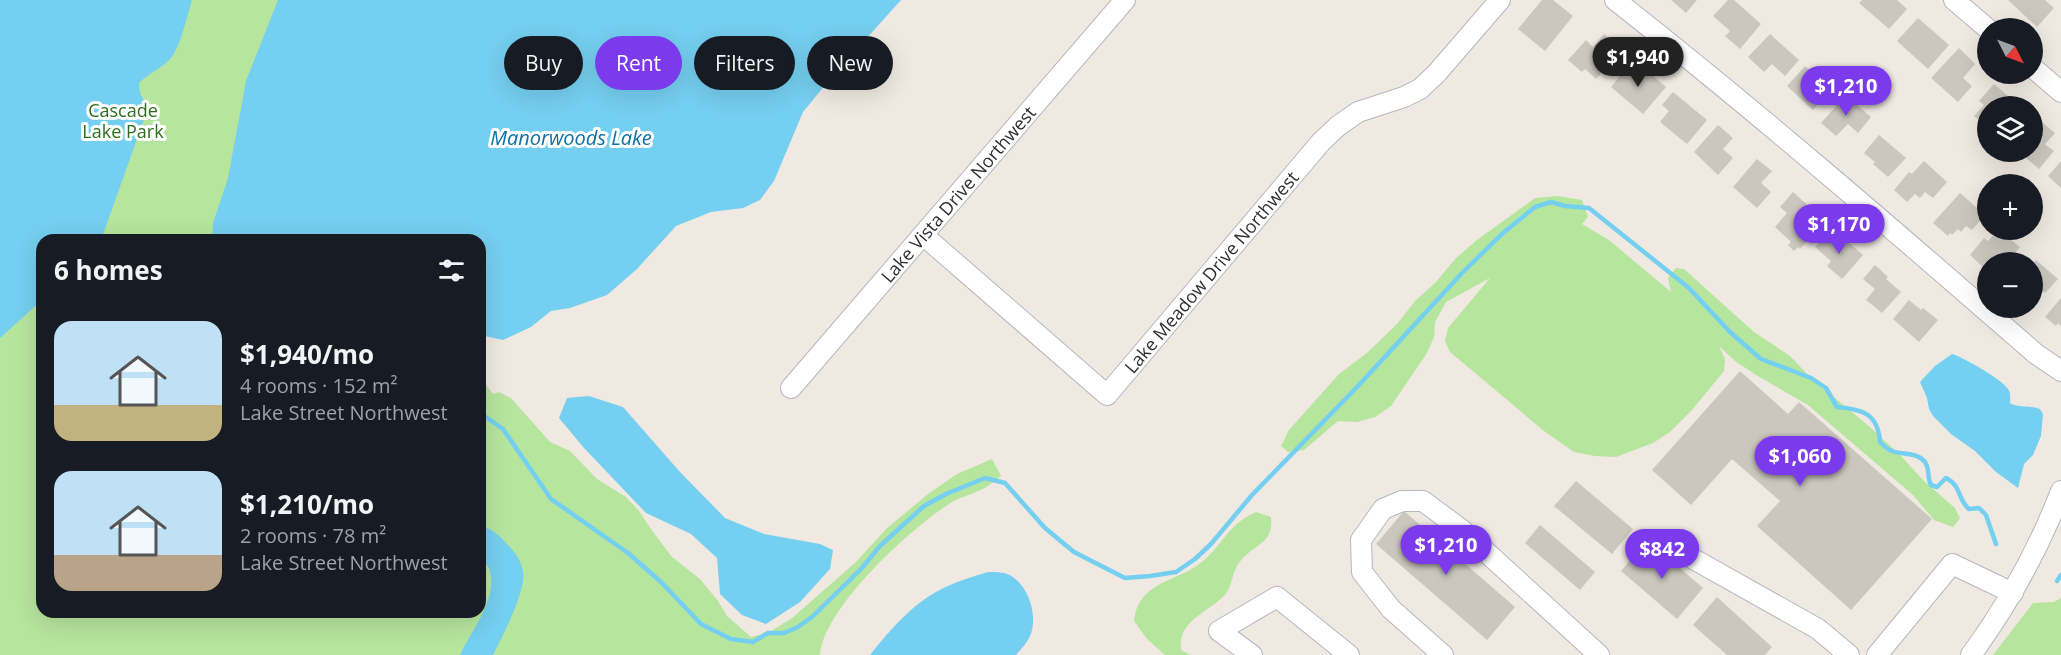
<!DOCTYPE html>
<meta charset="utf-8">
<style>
:root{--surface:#171b24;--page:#20242c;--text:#f1f3f6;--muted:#9ea1a6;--accent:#7c3aed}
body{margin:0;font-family:"Open Sans",sans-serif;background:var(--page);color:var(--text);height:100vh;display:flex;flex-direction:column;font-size:22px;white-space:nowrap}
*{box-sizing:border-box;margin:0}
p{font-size:20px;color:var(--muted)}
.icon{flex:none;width:33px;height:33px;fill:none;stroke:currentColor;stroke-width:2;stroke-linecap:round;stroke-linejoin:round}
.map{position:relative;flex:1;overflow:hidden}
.side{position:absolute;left:36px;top:234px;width:450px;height:384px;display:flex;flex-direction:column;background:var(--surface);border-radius:18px;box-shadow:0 6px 24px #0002}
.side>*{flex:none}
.banner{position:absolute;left:504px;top:36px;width:570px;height:54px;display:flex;gap:12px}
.needle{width:39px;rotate:132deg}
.controls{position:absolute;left:1977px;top:18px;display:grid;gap:12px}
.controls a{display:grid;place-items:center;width:66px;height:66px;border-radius:50%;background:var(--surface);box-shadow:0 6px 24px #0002;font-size:30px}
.price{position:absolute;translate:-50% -51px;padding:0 14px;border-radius:21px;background:var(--accent);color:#fff;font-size:20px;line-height:39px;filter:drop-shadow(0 2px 3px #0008)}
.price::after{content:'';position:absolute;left:50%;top:36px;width:18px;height:14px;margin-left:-9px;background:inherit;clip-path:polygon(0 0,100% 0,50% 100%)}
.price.selected{background:#222;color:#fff}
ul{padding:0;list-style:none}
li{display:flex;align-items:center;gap:18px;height:150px;padding:0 18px}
li span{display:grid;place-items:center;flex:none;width:168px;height:120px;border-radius:18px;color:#555}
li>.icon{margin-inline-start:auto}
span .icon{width:72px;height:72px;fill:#fffc;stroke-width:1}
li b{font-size:26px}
h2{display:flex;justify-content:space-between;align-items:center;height:72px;padding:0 18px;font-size:26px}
.tag{padding:0 21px;border-radius:27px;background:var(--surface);box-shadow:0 6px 24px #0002;font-size:21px;line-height:54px}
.tag.selected{background:var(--accent);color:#fff}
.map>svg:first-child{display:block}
.green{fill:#b6e59e}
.water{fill:#75cff0}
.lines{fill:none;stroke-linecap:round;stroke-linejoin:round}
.stream{stroke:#75cff0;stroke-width:4.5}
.building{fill:#cbc7bf}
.minor-casing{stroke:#b4b7c1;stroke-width:22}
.minor{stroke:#fff;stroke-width:20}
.labels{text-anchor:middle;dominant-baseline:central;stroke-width:6;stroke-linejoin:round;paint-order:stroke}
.park-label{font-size:18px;fill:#2c6e1b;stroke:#fff}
.street-label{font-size:18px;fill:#2e2e2e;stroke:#fff}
.water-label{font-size:20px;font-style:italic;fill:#0d6fa3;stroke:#fff}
</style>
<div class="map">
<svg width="2061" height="655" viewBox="0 0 2061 655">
<rect width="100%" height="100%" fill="#efe9e1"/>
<g class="green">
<path d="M 0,0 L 351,0 L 379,240 L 42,240 L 42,612 L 480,612 L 480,376 L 493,394 L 499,392 L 511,398 L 550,442 L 570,451 L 597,479 L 626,497 L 639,511 L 653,532 L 672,557 L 700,579 L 718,601 L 727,616 L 751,637 L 768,633 L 792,618 L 856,562 L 887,528 L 928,494 L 957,474 L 992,459 L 1001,476 C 993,482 987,488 978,491 C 970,495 960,497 952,502 C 912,527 824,607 820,655 L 0,655 Z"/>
<path d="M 1558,196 L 1582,200 L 1588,217 L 1582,224 L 1609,240 L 1671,292 L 1668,278 L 1676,268 L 1684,269 L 1754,332 L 1790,356 L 1811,378 L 1871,428 L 1900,455 L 1924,481 L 1955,508 L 1960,518 L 1953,527 L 1934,520 L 1913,495 L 1808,405 L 1756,375 L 1735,361 L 1719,346 L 1725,359 L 1724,371 L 1692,410 L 1670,432 L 1653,443 L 1616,457 L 1595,456 L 1574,452 L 1544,431 L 1450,352 L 1445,341 L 1448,328 L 1490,278 L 1446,302 L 1435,322 L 1434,337 L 1427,353 L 1391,406 L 1375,417 L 1357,422 L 1338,421 L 1304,450 L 1288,452 L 1281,446 L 1289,430 L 1339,374 L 1368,352 L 1398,323 L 1415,301 L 1435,283 L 1456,258 L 1477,240 L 1535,198 Z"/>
<path d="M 1256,512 L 1271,517 C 1274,547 1251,543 1237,566 C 1232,575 1232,584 1227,592 C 1225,596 1220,599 1217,602 C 1199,616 1178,625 1181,650 L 1191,655 L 1165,655 L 1147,639 L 1134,621 C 1135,613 1137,605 1142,599 C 1155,581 1180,578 1198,565 C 1222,548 1227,524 1256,512 Z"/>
<path d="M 2061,598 L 2061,655 L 1993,655 L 2033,603 L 2054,602 Z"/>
</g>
<g class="water">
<path d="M 0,0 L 192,0 C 188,13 180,48 171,58 C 161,69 149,73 139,83 L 140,93 L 148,108 L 101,240 L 42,240 L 42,300 L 0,338 Z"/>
<path d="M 278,0 L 901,0 L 830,79 L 803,112 L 774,181 L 760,200 L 743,208 L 711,212 L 676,226 L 637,269 L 607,295 L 570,308 L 551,311 L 531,327 L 503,340 L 480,335 L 480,240 L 212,240 L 213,223 L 228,178 L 246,81 Z"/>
<path d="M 1952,354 C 1963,357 2003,380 2008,389 C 2011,393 2010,398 2010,403 C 2018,408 2030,405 2040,409 L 2043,414 L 2041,436 L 2033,455 L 2024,464 L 2018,488 L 1996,472 L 1975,451 L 1951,434 L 1933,416 L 1929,409 L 1927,398 L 1920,382 L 1935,366 Z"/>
<path d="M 589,396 L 623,407 L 680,472 L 725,518 L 764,534 L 820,544 L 833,550 L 830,569 L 800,602 L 766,624 L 742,615 L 720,594 L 717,558 L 691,534 L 646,513 L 584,448 L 559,418 L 567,398 Z"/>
<path d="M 480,526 C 492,528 499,535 507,544 C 515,552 521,560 523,571 C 527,590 502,637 493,655 L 460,655 C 472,629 501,595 488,566 L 480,562 Z"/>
<path d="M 988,572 C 994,572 1002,572 1007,574 C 1028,582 1039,616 1030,636 C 1027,643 1021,649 1016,655 L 870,655 C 892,628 915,600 948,586 C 961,580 975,576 988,572 Z"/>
</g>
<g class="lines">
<g class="stream">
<path d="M 480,413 L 503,429 L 551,499 L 628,553 L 661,582 L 701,624 L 731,639 L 753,642 L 768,633 L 784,633 L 798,627 L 812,617 L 862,568 L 880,546 L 924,506 L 946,494 L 985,478 L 1005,483 L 1045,528 L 1074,552 L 1125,578 L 1150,576 L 1176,572 L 1195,559 L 1211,544 L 1252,495 L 1359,385 L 1462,273 L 1503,233 L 1535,207 L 1551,202 L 1565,206 L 1589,208 L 1689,288 L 1730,332 L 1761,359 L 1811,378 L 1826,388 L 1837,407 C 1863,409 1878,414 1880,442 C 1884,446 1888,450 1892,451 C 1903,455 1917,452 1925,462 C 1930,469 1927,478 1931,485 L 1937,487 L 1946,478 C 1962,486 1957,499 1969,509 L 1979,508 L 1986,515 L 1996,544"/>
<path d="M 2057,581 L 2061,575"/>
</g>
</g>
<g class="building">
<path d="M 1542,0 L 1553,0 L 1573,16 L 1545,51 L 1518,29 Z"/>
<path d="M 1671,0 L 1697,0 L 1686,13 Z"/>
<path d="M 1728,0 L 1734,0 L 1761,24 L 1740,49 L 1725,36 L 1730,31 L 1713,16 Z"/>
<path d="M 1862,0 L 1897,0 L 1907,9 L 1889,29 L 1859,3 Z"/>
<path d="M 2008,0 L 2045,0 L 2054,8 L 2037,27 Z"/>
<path d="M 1918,18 L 1949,45 L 1928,69 L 1897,41 Z"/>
<path d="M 1604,34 L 1622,49 L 1596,79 L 1585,69 L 1582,72 L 1568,60 L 1586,40 L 1593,47 Z"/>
<path d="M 1770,34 L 1799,60 L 1785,76 L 1772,64 L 1764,72 L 1748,57 Z"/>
<path d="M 1959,48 L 1975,64 L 1963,78 L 1972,86 L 1958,102 L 1931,78 Z"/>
<path d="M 1631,62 L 1644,73 L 1646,70 L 1666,87 L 1643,114 L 1611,87 Z"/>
<path d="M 1805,66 L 1832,90 L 1813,110 L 1787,86 Z"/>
<path d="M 1994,84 L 2015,102 L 2011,106 L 1988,106 L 1988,128 L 1974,116 L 1984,105 L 1979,101 Z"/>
<path d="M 1673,92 L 1707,120 L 1687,144 L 1660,122 L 1669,111 L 1662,105 Z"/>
<path d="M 1846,95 L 1871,117 L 1858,133 L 1848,124 L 1836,136 L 1821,123 Z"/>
<path d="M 2032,114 L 2055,133 L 2045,144 L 2054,151 L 2039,169 L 2019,152 L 2032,152 Z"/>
<path d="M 1718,125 L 1733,138 L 1723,149 L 1733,158 L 1718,175 L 1694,152 Z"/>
<path d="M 1879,135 L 1906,158 L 1888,177 L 1873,164 L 1875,162 L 1864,153 Z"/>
<path d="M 1757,159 L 1772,171 L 1761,183 L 1771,192 L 1757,208 L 1733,187 Z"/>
<path d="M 1924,161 L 1947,182 L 1933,198 L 1925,192 L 1920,198 L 1915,194 L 1907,202 L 1894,190 L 1909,172 L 1912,174 Z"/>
<path d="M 2061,161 L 2061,188 L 2048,176 Z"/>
<path d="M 1793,192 L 1813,210 L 1808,216 L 1813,220 L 1807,226 L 1814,233 L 1800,249 L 1798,247 L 1794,251 L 1788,245 L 1791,242 L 1775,227 L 1787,213 L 1780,207 Z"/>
<path d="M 1960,193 L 1985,215 L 1972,230 L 1966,226 L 1961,232 L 1958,229 L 1952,235 L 1950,233 L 1948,236 L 1933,223 Z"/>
<path d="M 1998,230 L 2020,247 L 2007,262 L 2000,257 L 1995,262 L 1989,261 L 1983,267 L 1970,255 L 1984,238 L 1988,241 Z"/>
<path d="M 1828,232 L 1843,245 L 1847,241 L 1863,255 L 1842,279 L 1827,266 L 1831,261 L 1815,247 Z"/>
<path d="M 2036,260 L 2058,279 L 2045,293 L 2040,289 L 2037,292 L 2034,289 L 2032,292 L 2032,264 Z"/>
<path d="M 1875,265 L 1888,277 L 1886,279 L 1901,292 L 1882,313 L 1866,300 L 1875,289 L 1863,279 Z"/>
<path d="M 2061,298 L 2061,326 L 2058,323 L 2056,326 L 2045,317 Z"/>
<path d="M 1909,300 L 1921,310 L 1923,308 L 1938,320 L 1919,342 L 1893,319 Z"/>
<path d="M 1740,371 L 1788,414 L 1799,402 L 1932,519 L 1851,610 L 1757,526 L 1780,501 L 1732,459 L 1691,505 L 1652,470 Z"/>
<path d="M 1576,481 L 1633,529 L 1612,554 L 1554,506 Z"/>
<path d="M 1404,511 L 1515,607 L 1487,640 L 1376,544 Z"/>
<path d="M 1540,525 L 1595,572 L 1580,590 L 1525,543 Z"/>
<path d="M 1647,540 L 1703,588 L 1677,619 L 1621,571 Z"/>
<path d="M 1717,597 L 1772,647 L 1765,655 L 1727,655 L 1693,625 Z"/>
</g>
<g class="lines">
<g class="minor-casing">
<g id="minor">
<path d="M 1615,0 C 1759,113 1898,234 2036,354 L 2061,371"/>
<path d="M 1954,0 L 1988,29"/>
<path d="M 2032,67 L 2061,92"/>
<path id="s1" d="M 923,235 L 1107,395 L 1321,142 L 1338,126 L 1358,112 L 1404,97 L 1420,89 L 1436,74 L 1500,0"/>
<path id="s2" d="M 791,388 L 1125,0"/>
<path d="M 1674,548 L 1818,629 L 1849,655"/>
<path d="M 1252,655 L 1219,631 L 1277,597 L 1349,655"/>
<path d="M 1443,655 L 1391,609 L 1362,572 L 1361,540 L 1383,509 L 1402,501 L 1423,501 L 1462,530 L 1599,655"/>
<path d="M 1877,655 L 1952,564 L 2013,593"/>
<path d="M 1971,655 C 2009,603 2038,551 2061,491"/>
</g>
</g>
<use href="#minor" class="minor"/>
</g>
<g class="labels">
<g class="park-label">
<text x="123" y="110">Cascade<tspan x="123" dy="21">Lake Park</tspan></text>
</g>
<g class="street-label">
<text stroke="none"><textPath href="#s2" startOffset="256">Lake Vista Drive Northwest</textPath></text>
<text stroke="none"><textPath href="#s1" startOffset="405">Lake Meadow Drive Northwest</textPath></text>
</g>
<g class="water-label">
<text x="571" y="137">Manorwoods Lake</text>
</g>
</g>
</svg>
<div class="controls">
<a><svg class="needle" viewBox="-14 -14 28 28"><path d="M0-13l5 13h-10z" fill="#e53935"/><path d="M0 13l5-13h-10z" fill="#9ea1a6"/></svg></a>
<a><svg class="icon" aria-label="layers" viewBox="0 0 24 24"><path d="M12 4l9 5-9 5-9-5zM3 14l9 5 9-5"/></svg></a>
<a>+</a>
<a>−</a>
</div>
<b class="price selected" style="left:1638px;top:88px">$1,940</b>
<b class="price" style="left:1846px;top:117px">$1,210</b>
<b class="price" style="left:1839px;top:255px">$1,170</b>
<b class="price" style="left:1800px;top:487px">$1,060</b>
<b class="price" style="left:1446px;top:576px">$1,210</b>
<b class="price" style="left:1662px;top:580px">$842</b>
<div class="banner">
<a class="tag">Buy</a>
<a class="tag selected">Rent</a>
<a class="tag">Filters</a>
<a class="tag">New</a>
</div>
<section class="side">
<h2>6 homes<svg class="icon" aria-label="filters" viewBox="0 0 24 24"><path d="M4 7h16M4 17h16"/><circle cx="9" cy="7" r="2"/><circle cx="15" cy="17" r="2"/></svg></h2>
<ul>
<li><span style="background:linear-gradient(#bfe0f5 70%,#c2b280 0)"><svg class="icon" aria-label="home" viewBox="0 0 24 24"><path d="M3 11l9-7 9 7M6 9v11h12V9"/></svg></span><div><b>$1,940/mo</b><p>4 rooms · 152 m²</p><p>Lake Street Northwest</p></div></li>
<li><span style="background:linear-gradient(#bfe0f5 70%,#b9a48a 0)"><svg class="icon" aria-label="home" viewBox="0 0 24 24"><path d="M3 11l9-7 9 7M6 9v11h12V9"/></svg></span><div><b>$1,210/mo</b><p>2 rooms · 78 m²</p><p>Lake Street Northwest</p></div></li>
</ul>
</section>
</div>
